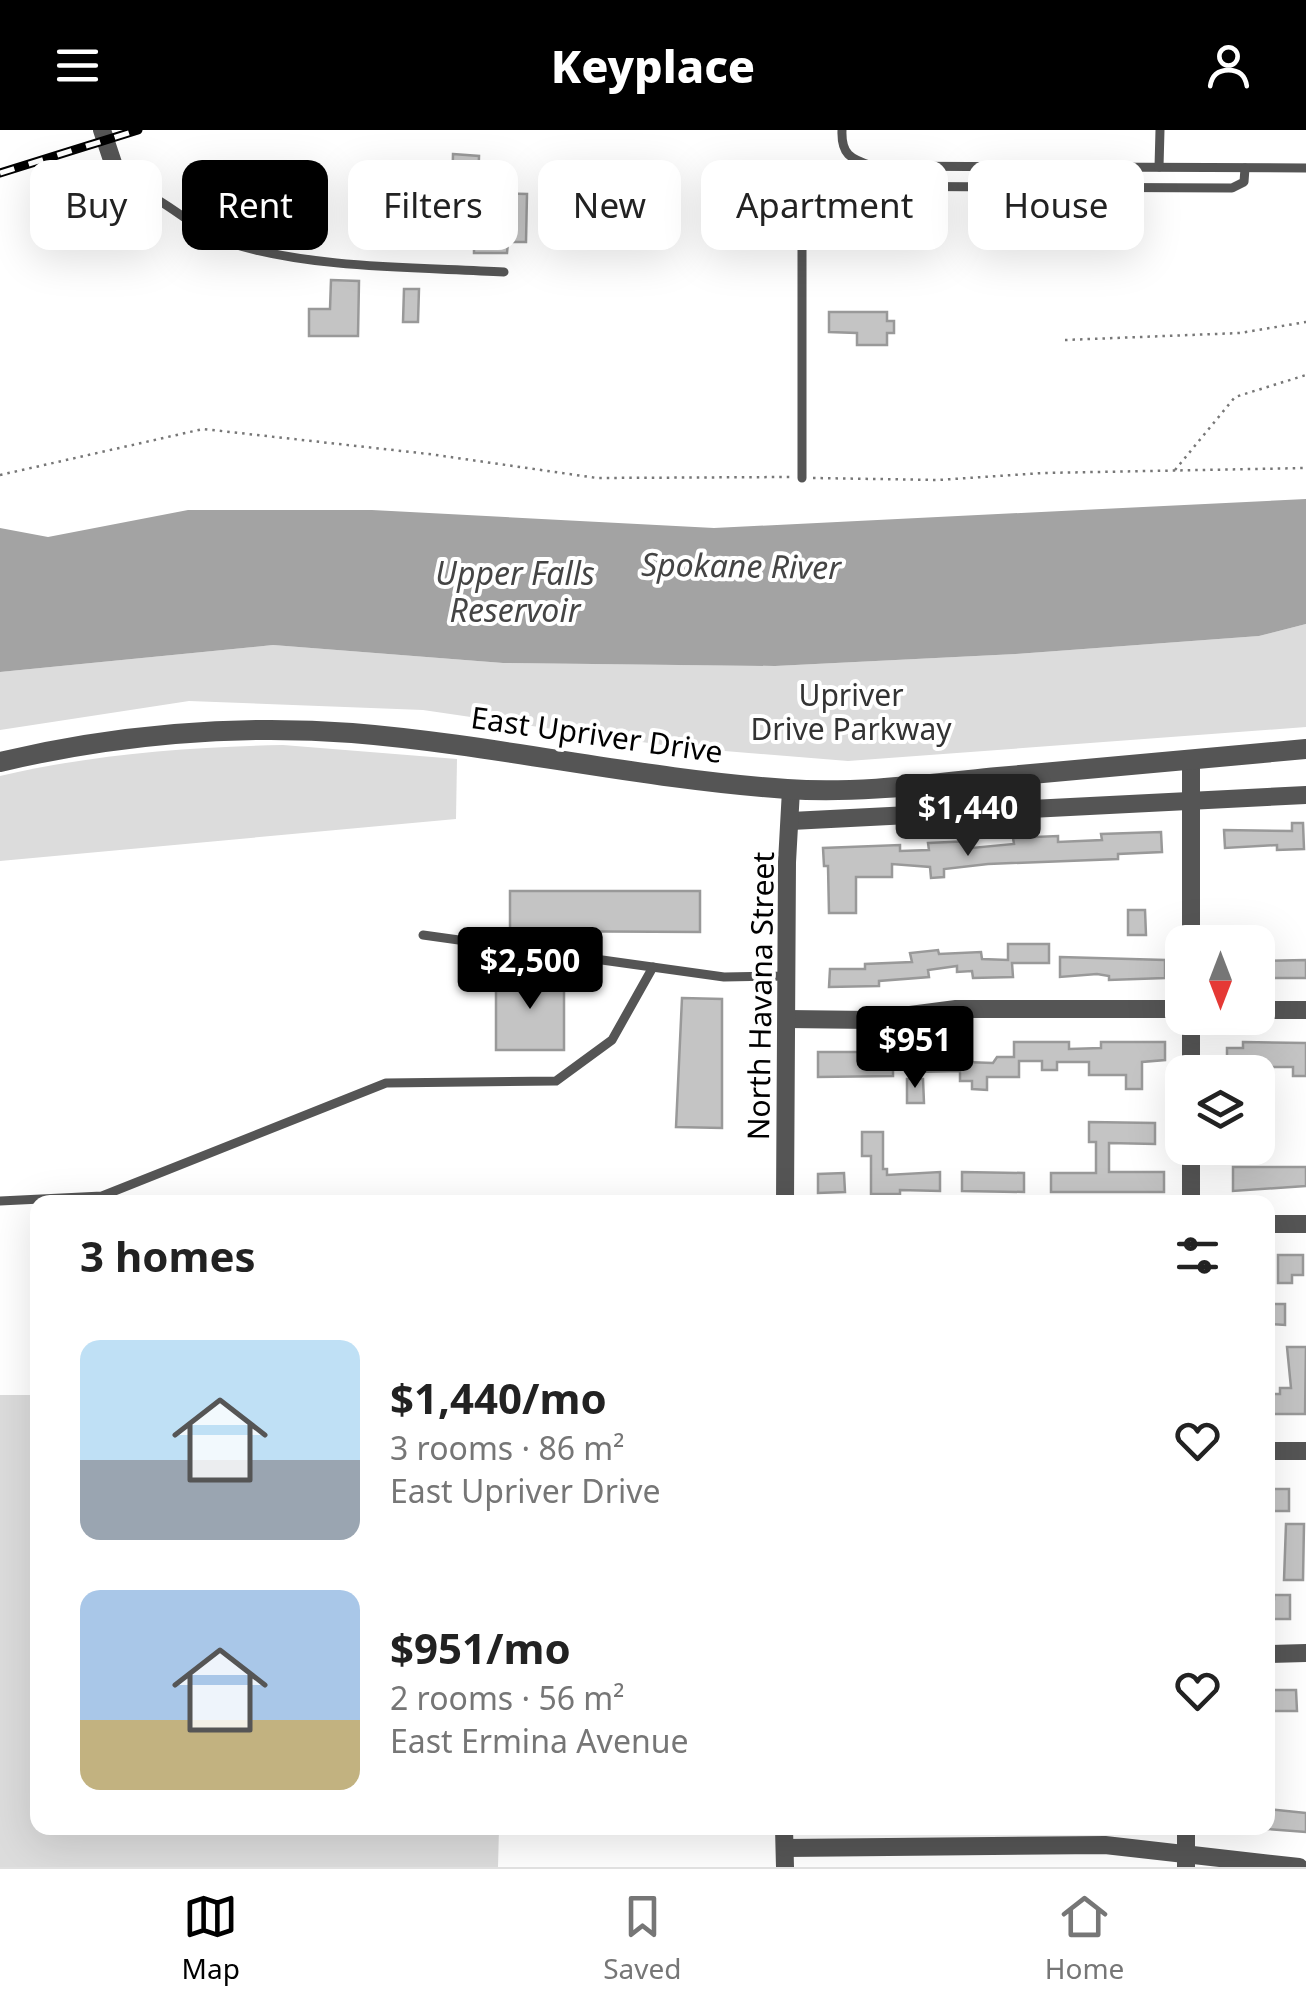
<!DOCTYPE html>
<meta charset="utf-8">
<style>
:root{--surface:#fff;--page:#f6f6f6;--text:#222;--muted:#767676;--line:#e0e0e0;--accent:#000}
body{margin:0;font-family:"Noto Sans",sans-serif;background:var(--page);color:var(--text);height:100vh;display:flex;flex-direction:column;font-size:38px;white-space:nowrap}
*{box-sizing:border-box;margin:0}
p{font-size:32px;color:var(--muted)}
.icon{flex:none;width:55px;height:55px;fill:none;stroke:currentColor;stroke-width:2;stroke-linecap:round;stroke-linejoin:round}
.map{position:relative;flex:1;overflow:hidden}
.drawer{position:absolute;left:30px;top:1065px;width:1245px;height:640px;display:flex;flex-direction:column;background:var(--surface);border-radius:20px;box-shadow:0 10px 40px #0002}
.drawer>*{flex:none}
.hud{position:absolute;left:30px;top:30px;width:1248px;height:90px;display:flex;gap:20px}
.needle{width:65px;rotate:180deg}
.buttons{position:absolute;left:1165px;top:795px;display:grid;gap:20px}
.buttons a{display:grid;place-items:center;width:110px;height:110px;border-radius:20px;background:var(--surface);box-shadow:0 10px 40px #0002;font-size:50px}
.price{position:absolute;translate:-50% -85px;padding:0 22px;border-radius:10px;background:var(--accent);color:#fff;font-size:32px;line-height:65px;filter:drop-shadow(0 2px 5px #0008)}
.price::after{content:'';position:absolute;left:50%;top:60px;width:30px;height:22px;margin-left:-15px;background:inherit;clip-path:polygon(0 0,100% 0,50% 100%)}
.price.active{background:#222;color:#fff}
ul{padding:0;list-style:none}
li{display:flex;align-items:center;gap:30px;height:250px;padding:0 50px}
li span{display:grid;place-items:center;flex:none;width:280px;height:200px;border-radius:20px;color:#555}
li>.icon{margin-inline-start:auto}
span .icon{width:120px;height:120px;fill:#fffc;stroke-width:1}
li b{font-size:42px}
h2{display:flex;justify-content:space-between;align-items:center;height:120px;padding:0 50px;font-size:42px}
.chip{padding:0 35px;border-radius:20px;background:var(--surface);box-shadow:0 10px 40px #0002;font-size:35px;line-height:90px}
.chip.active{background:var(--accent);color:#fff}
header{display:flex;justify-content:space-between;align-items:center;height:130px;padding:0 50px;background:var(--accent);color:#fff;font-size:45px;font-weight:800}
.tabs{display:flex;justify-content:space-around;align-items:center;height:140px;border-top:2px solid var(--line);background:var(--surface);font-size:28px;color:var(--muted)}
.tabs a{display:grid;justify-items:center;gap:5px}
.tabs .active{color:var(--accent)}
.map>svg:first-child{display:block}
.green{fill:#dcdcdc}
.water{fill:#a3a3a3}
.building{fill:#c4c4c4;stroke:#999;stroke-width:2.5}
.lines{fill:none;stroke-linecap:round;stroke-linejoin:round}
.path{stroke:#777;stroke-width:2.5;stroke-dasharray:2.5 5;stroke-linecap:butt}
.service{stroke:#555;stroke-width:9}
.minor{stroke:#555;stroke-width:18}
.tertiary{stroke:#555;stroke-width:20}
.rail-casing{stroke:#000;stroke-width:9}
.rail{stroke:#fff;stroke-width:5;stroke-dasharray:15;stroke-linecap:butt}
.labels{text-anchor:middle;dominant-baseline:central;stroke-width:8;stroke-linejoin:round;paint-order:stroke}
.park-label{font-size:30px;fill:#333;stroke:#fff}
.street-label{font-size:30px;fill:#000;stroke:#fff}
.water-label{font-size:32px;font-style:italic;fill:#444;stroke:#fff}
</style>
<header><svg class="icon" aria-label="menu" viewBox="0 0 24 24"><path d="M4 6h16M4 12h16M4 18h16"/></svg>Keyplace<svg class="icon" aria-label="person" viewBox="0 0 24 24"><circle cx="12" cy="8" r="4"/><path d="M4 21q1-7 8-7t8 7"/></svg></header>
<div class="map">
<svg width="1306" height="1737" viewBox="0 0 1306 1737">
<rect width="100%" height="100%" fill="#fff"/>
<g class="green">
<path d="M 1306,494 L 1306,597 L 848,631 L 676,617 L 423,580 L 189,571 L 0,600 L 0,542 L 273,515 L 503,533 L 775,536 L 1016,524 L 1259,506 Z"/>
<path d="M 283,615 L 457,629 L 456,689 L 0,731 L 0,646 C 94,624 187,617 283,615 Z"/>
<path d="M 0,1265 L 37,1265 L 38,1698 L 499,1698 L 498,1737 L 0,1737 Z"/>
</g>
<path class="water" d="M 1306,369 L 1306,494 L 1259,506 L 1016,524 L 775,536 L 503,533 L 273,515 L 0,542 L 0,398 L 48,407 L 188,380 L 372,380 L 714,398 Z"/>
<g class="building">
<path d="M 453,24 L 479,26 L 478,63 L 527,64 L 526,112 L 508,112 L 507,123 L 474,123 L 474,113 L 419,111 L 420,63 L 452,64 Z"/>
<path d="M 331,150 L 359,151 L 358,206 L 309,206 L 309,179 L 330,179 Z"/>
<path d="M 404,159 L 419,159 L 418,192 L 403,192 Z"/>
<path d="M 829,182 L 887,182 L 887,191 L 894,191 L 894,203 L 887,203 L 887,215 L 857,215 L 857,203 L 829,202 Z"/>
<path d="M 1292,693 L 1303,693 L 1304,719 L 1277,720 L 1277,715 L 1225,718 L 1224,700 L 1292,701 Z"/>
<path d="M 1161,702 L 1162,722 L 1118,724 L 1118,729 L 988,734 L 944,739 L 944,747 L 931,748 L 930,737 L 892,734 L 892,747 L 856,747 L 856,783 L 829,783 L 828,736 L 824,736 L 823,718 L 900,715 L 900,721 L 929,720 L 928,713 L 972,711 L 972,718 L 1014,714 L 1013,708 L 1058,706 L 1058,712 L 1102,710 L 1101,704 Z"/>
<path d="M 510,761 L 700,761 L 700,802 L 510,801 Z"/>
<path d="M 1128,780 L 1145,780 L 1146,805 L 1128,805 Z"/>
<path d="M 1008,814 L 1049,814 L 1049,833 L 1012,833 L 1013,847 L 973,848 L 972,841 L 957,842 L 957,836 L 928,840 L 929,847 L 879,851 L 879,856 L 829,857 L 830,839 L 865,839 L 865,834 L 912,832 L 910,823 L 938,820 L 939,824 L 981,822 L 982,829 L 1008,830 Z"/>
<path d="M 1060,827 L 1165,830 L 1165,848 L 1109,850 L 1109,846 L 1097,844 L 1060,847 Z"/>
<path d="M 1306,830 L 1306,848 L 1258,848 L 1258,831 Z"/>
<rect x="496" y="845" width="68" height="75"/>
<path d="M 682,868 L 722,869 L 722,998 L 676,997 Z"/>
<path d="M 1014,912 L 1069,912 L 1069,919 L 1101,918 L 1101,912 L 1165,912 L 1165,930 L 1142,932 L 1142,959 L 1126,959 L 1126,945 L 1089,945 L 1089,932 L 1057,932 L 1057,940 L 1042,940 L 1042,931 L 1019,931 L 1019,947 L 987,947 L 987,960 L 972,959 L 972,951 L 960,951 L 960,941 L 918,942 L 917,917 L 965,918 L 965,932 L 993,933 L 997,927 L 1014,927 Z"/>
<path d="M 1243,912 L 1306,913 L 1306,946 L 1293,946 L 1293,937 L 1227,937 L 1227,918 L 1243,918 Z"/>
<path d="M 865,919 L 877,919 L 877,927 L 893,927 L 893,946 L 818,947 L 818,922 L 865,922 Z"/>
<path d="M 907,949 L 923,949 L 924,973 L 907,973 Z"/>
<path d="M 1089,992 L 1155,993 L 1155,1014 L 1109,1013 L 1109,1042 L 1164,1042 L 1164,1062 L 1051,1062 L 1051,1043 L 1096,1043 L 1096,1012 L 1089,1012 Z"/>
<path d="M 862,1002 L 883,1002 L 883,1039 L 887,1039 L 887,1045 L 940,1042 L 940,1061 L 900,1060 L 900,1064 L 871,1064 L 871,1026 L 862,1026 Z"/>
<path d="M 1233,1037 L 1306,1037 L 1306,1056 L 1233,1061 Z"/>
<path d="M 962,1042 L 1024,1043 L 1024,1062 L 962,1061 Z"/>
<path d="M 844,1043 L 845,1062 L 818,1063 L 818,1044 Z"/>
<path d="M 1278,1125 L 1303,1125 L 1303,1145 L 1292,1145 L 1292,1153 L 1278,1153 Z"/>
<path d="M 1269,1174 L 1285,1174 L 1285,1195 L 1268,1194 Z"/>
<path d="M 1287,1217 L 1306,1217 L 1305,1284 L 1268,1284 L 1268,1264 L 1280,1264 L 1280,1258 L 1291,1258 Z"/>
<rect x="1268" y="1359" width="21" height="22"/>
<path d="M 1286,1394 L 1304,1394 L 1303,1450 L 1284,1450 Z"/>
<path d="M 1274,1465 L 1290,1465 L 1290,1489 L 1268,1489 L 1268,1469 L 1274,1469 Z"/>
<path d="M 1268,1560 L 1296,1560 L 1297,1581 L 1268,1581 Z"/>
<path d="M 1268,1679 L 1306,1683 L 1306,1702 L 1268,1699 Z"/>
</g>
<g class="lines">
<g class="path">
<path d="M 1065,210 L 1240,203 L 1306,192"/>
<path d="M 1175,340 L 1235,267 L 1306,245"/>
<path d="M 0,345 L 203,299 L 429,324 L 597,348 L 790,347"/>
<path d="M 813,348 L 938,350 L 1043,343 L 1306,338"/>
</g>
<g class="service">
<path d="M 842,0 C 841,24 850,29 872,36 L 1306,38"/>
<path d="M 1159,37 L 1160,0"/>
<path d="M 122,60 C 134,63 148,64 158,70 C 183,85 202,103 230,113 C 314,139 417,137 504,142"/>
<path d="M 802,348 L 802,94 C 804,74 808,62 828,56 L 1232,58 L 1244,52 L 1245,38"/>
<path d="M 423,805 L 724,847 L 787,846"/>
<path d="M 0,1071 L 102,1066 L 386,953 L 556,951 L 612,910 L 653,837"/>
</g>
<g class="minor">
<path d="M 102,0 L 122,60"/>
<path d="M 791,691 L 1306,665"/>
<path d="M 1191,812 L 1191,629"/>
<path d="M 1258,880 L 1306,880"/>
<path d="M 787,889 L 872,890 L 956,879 L 1182,879"/>
<path d="M 1191,942 L 1191,888"/>
<path d="M 785,1072 L 787,732 L 791,660"/>
<path d="M 1191,1072 L 1191,1018"/>
<path d="M 1268,1094 L 1306,1094"/>
<path d="M 1268,1321 L 1306,1321"/>
<path d="M 1268,1524 L 1306,1523"/>
<path d="M 784,1698 L 785,1737"/>
<path d="M 785,1718 L 1105,1715 L 1299,1737"/>
<path d="M 1186,1737 L 1186,1698"/>
</g>
<path class="tertiary" d="M 0,632 C 113,605 236,594 352,603 C 498,615 641,649 787,659 C 856,664 929,654 998,647 C 1100,637 1203,628 1306,619"/>
<g class="rail-casing">
<path id="rail" d="M 0,43 L 138,0"/>
</g>
<use href="#rail" class="rail"/>
</g>
<g class="labels">
<g class="park-label">
<text x="851" y="564">Upriver<tspan x="851" dy="34">Drive Parkway</tspan></text>
</g>
<g class="street-label">
<text transform="translate(597 604) rotate(8)">East Upriver Drive</text>
<text transform="translate(760 866) rotate(-89)">North Havana Street</text>
</g>
<g class="water-label">
<text transform="translate(741 435) rotate(1)">Spokane River</text>
<text x="515" y="442">Upper Falls<tspan x="515" dy="37">Reservoir</tspan></text>
</g>
</g>
</svg>
<div class="buttons">
<a><svg class="needle" viewBox="-14 -14 28 28"><path d="M0-13l5 13h-10z" fill="#e53935"/><path d="M0 13l5-13h-10z" fill="#767676"/></svg></a>
<a><svg class="icon" aria-label="layers" viewBox="0 0 24 24"><path d="M12 4l9 5-9 5-9-5zM3 14l9 5 9-5"/></svg></a>
</div>
<b class="price active" style="left:968px;top:729px">$1,440</b>
<b class="price" style="left:530px;top:882px">$2,500</b>
<b class="price" style="left:915px;top:961px">$951</b>
<div class="hud">
<a class="chip">Buy</a>
<a class="chip active">Rent</a>
<a class="chip">Filters</a>
<a class="chip">New</a>
<a class="chip">Apartment</a>
<a class="chip">House</a>
</div>
<section class="drawer">
<h2>3 homes<svg class="icon" aria-label="filters" viewBox="0 0 24 24"><path d="M4 7h16M4 17h16"/><circle cx="9" cy="7" r="2"/><circle cx="15" cy="17" r="2"/></svg></h2>
<ul>
<li><span style="background:linear-gradient(#bfe0f5 60%,#9aa5b1 0)"><svg class="icon" aria-label="home" viewBox="0 0 24 24"><path d="M3 11l9-7 9 7M6 9v11h12V9"/></svg></span><div><b>$1,440/mo</b><p>3 rooms · 86 m²</p><p>East Upriver Drive</p></div><svg class="icon" aria-label="heart" viewBox="0 0 24 24"><path d="M12 20l-8-8c-3-5 5-10 8-4 3-6 11-1 8 4z"/></svg></li>
<li><span style="background:linear-gradient(#a9c7e8 65%,#c2b280 0)"><svg class="icon" aria-label="home" viewBox="0 0 24 24"><path d="M3 11l9-7 9 7M6 9v11h12V9"/></svg></span><div><b>$951/mo</b><p>2 rooms · 56 m²</p><p>East Ermina Avenue</p></div><svg class="icon" aria-label="heart" viewBox="0 0 24 24"><path d="M12 20l-8-8c-3-5 5-10 8-4 3-6 11-1 8 4z"/></svg></li>
</ul>
</section>
</div>
<nav class="tabs">
<a class="active"><svg class="icon" aria-label="map" viewBox="0 0 24 24"><path d="M3 6l6-2 6 2 6-2v14l-6 2-6-2-6 2zM9 4v14M15 6v14"/></svg>Map</a>
<a><svg class="icon" aria-label="saved" viewBox="0 0 24 24"><path d="M7 4h10v16l-5-4-5 4z"/></svg>Saved</a>
<a><svg class="icon" aria-label="home" viewBox="0 0 24 24"><path d="M3 11l9-7 9 7M6 9v11h12V9"/></svg>Home</a>
</nav>
